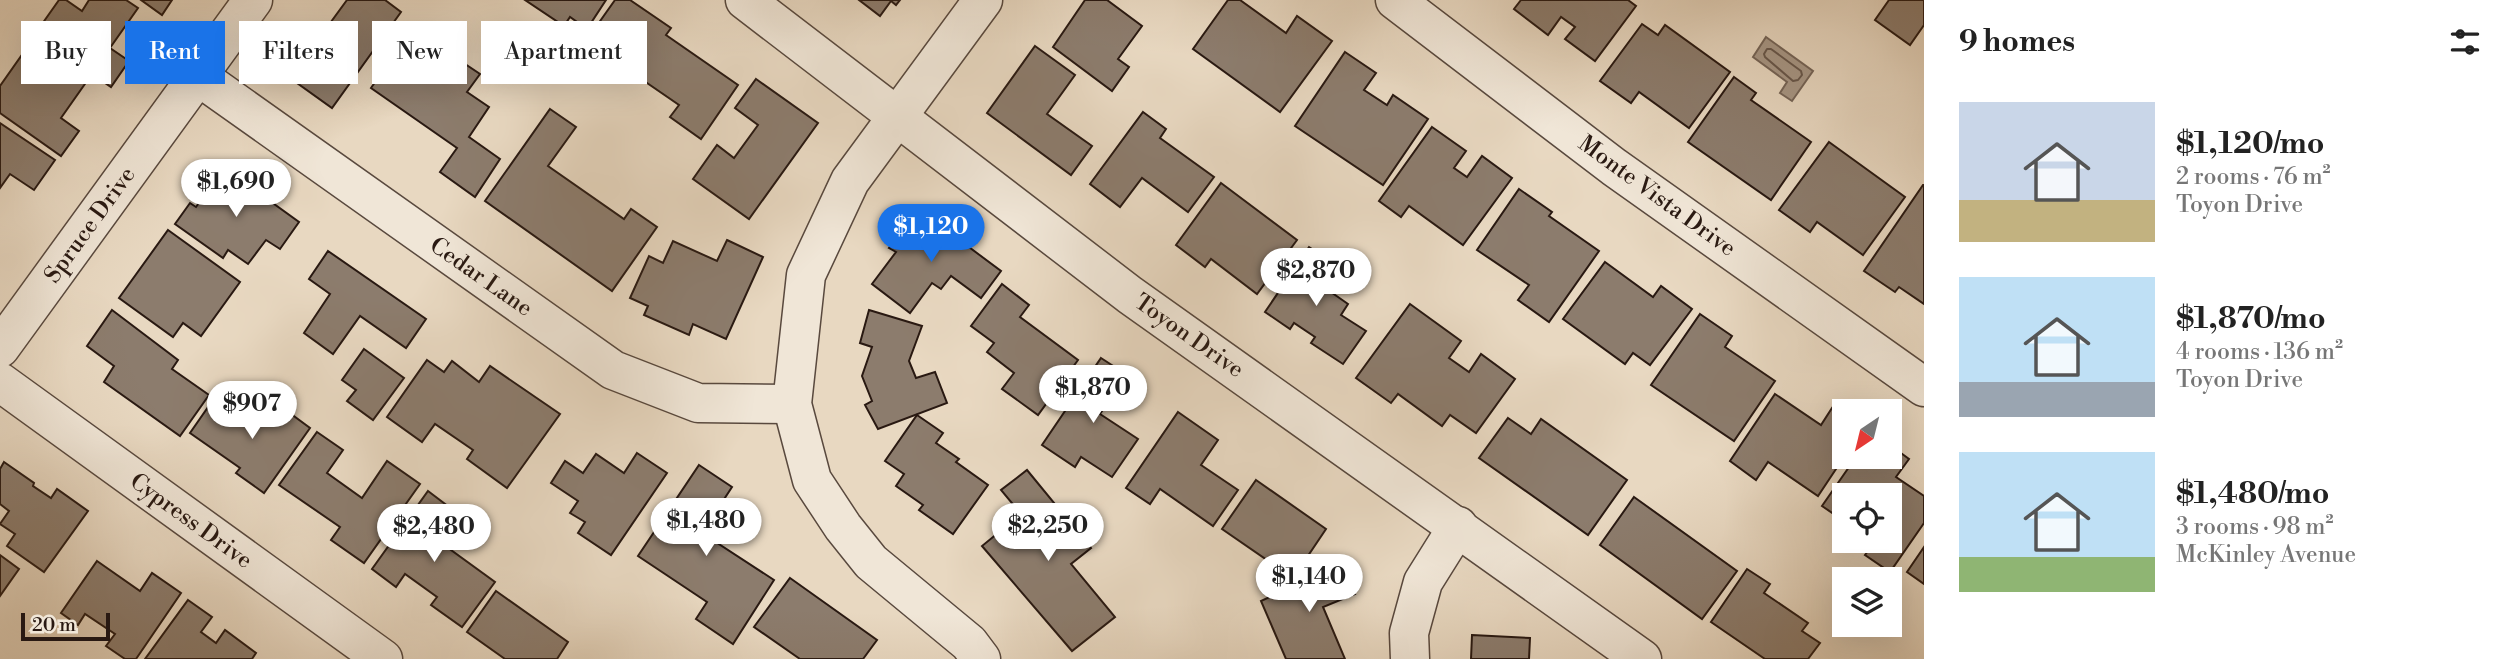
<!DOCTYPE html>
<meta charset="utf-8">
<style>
:root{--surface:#fff;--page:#f2f2f2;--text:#222;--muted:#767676;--accent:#1a73e8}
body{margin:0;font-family:"Libre Bodoni",serif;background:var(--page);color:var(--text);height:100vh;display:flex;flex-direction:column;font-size:26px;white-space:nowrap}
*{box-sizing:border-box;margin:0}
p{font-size:23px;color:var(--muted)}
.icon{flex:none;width:38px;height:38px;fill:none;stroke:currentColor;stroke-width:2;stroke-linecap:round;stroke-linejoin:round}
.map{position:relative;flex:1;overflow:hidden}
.panel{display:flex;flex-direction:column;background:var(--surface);width:595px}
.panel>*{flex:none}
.hud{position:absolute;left:21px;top:21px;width:665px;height:63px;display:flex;gap:14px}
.needle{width:46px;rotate:215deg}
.fabs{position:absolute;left:1832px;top:399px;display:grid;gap:14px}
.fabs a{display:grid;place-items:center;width:70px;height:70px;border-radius:0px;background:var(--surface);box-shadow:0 7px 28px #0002;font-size:35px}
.scale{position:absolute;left:21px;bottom:18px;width:89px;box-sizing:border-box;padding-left:7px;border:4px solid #291912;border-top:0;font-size:19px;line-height:24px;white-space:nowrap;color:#291912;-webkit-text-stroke:5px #f0e6d7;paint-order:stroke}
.price{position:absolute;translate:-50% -60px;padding:0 16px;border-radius:24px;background:#fff;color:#222;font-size:23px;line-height:46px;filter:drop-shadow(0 2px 4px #0008)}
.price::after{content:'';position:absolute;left:50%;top:42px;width:21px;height:16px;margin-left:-10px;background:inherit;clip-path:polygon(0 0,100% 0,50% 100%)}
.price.active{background:var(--accent);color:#fff}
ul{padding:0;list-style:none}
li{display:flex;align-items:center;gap:21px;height:175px;padding:0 35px}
li span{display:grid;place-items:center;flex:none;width:196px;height:140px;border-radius:0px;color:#555}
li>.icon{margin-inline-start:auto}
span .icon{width:84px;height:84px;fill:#fffc;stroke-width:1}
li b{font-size:30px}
h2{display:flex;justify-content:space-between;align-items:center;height:84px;padding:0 35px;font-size:30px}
.chip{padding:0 24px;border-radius:0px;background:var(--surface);box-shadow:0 7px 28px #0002;font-size:24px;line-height:63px}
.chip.active{background:var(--accent);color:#fff}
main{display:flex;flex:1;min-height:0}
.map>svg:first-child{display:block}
.water{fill:#a79786;stroke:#756558;stroke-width:2}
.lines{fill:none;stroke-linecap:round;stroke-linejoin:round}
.shore{stroke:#68584c;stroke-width:2}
.building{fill:#8c7c6d;stroke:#291912;stroke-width:2}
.minor-casing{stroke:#59493e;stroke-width:41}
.minor{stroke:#f0e6d7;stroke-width:38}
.labels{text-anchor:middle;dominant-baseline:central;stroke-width:7;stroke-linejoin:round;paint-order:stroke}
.street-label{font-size:23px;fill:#291912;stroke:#f0e6d7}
</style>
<main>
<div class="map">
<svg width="1924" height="659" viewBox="0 0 1924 659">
<rect width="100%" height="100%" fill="#e8d8c1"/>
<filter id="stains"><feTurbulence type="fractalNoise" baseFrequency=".00286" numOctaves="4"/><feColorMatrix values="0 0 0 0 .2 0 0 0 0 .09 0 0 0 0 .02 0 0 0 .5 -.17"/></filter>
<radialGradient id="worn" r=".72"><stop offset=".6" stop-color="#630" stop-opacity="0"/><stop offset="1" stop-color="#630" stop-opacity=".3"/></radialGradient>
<path class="water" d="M 1766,37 L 1813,71 L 1792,101 L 1780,93 L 1787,82 L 1753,57 Z"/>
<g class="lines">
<path class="shore" d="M 1767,49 L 1771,49 L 1801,71 L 1802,75 L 1798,80 L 1793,81 L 1765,57 L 1764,54 Z"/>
</g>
<g class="building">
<path d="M 59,0 L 66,0 L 82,11 L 89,0 L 126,0 L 138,8 L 110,48 L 129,61 L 111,87 L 35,34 Z"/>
<path d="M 141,0 L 172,0 L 162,15 Z"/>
<path d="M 347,0 L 385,0 L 401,12 L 332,108 L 290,78 Z"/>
<path d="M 525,0 L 606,0 L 587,29 L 570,17 L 564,26 Z"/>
<path d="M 615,0 L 630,0 L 671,28 L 666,35 L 738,85 L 701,139 L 670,117 L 679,105 L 586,41 Z"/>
<path d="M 859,0 L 900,0 L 896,5 L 891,1 L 880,16 Z"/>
<path d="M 1085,0 L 1107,0 L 1142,26 L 1118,59 L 1129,67 L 1112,91 L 1053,47 Z"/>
<path d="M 1228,0 L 1240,0 L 1286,33 L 1297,16 L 1332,41 L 1280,112 L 1193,49 Z"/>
<path d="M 1521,0 L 1628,0 L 1636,6 L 1595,61 L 1565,39 L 1575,27 L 1561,17 L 1548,35 L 1514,9 Z"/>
<path d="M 1889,0 L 1924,0 L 1924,25 L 1910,45 L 1875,20 Z"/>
<path d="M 1642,24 L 1658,35 L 1665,25 L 1730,72 L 1689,128 L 1639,92 L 1631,103 L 1600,81 Z"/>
<path d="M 31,42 L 87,81 L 61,118 L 79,131 L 61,156 L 0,113 L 0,86 Z"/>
<path d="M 401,45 L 430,65 L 441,48 L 480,74 L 467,92 L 489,107 L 469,137 L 500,159 L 475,197 L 440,172 L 457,148 L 371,88 Z"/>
<path d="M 1035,46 L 1075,75 L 1047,114 L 1092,146 L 1071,175 L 987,113 Z"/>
<path d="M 1345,52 L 1376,73 L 1364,90 L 1387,105 L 1393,95 L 1428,119 L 1383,185 L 1295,126 Z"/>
<path d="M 1734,77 L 1756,93 L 1751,100 L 1811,142 L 1771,200 L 1688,142 Z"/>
<path d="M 756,79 L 818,123 L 749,219 L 693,179 L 717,145 L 734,158 L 758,125 L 735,108 Z"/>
<path d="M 550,109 L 576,127 L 548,166 L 624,219 L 631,209 L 657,227 L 612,291 L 485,201 Z"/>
<path d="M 1143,112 L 1166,129 L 1160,138 L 1214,177 L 1188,212 L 1142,178 L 1120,207 L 1090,184 Z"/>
<path d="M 0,123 L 55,160 L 34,190 L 10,174 L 0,188 Z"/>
<path d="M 1432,127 L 1466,151 L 1454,168 L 1467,177 L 1482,156 L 1512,178 L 1463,245 L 1409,206 L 1401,217 L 1379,201 Z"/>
<path d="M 1829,142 L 1905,197 L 1863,255 L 1817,222 L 1810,232 L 1779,210 Z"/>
<path d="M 224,168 L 299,222 L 280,249 L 266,240 L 248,264 L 228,250 L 223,258 L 175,224 L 190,203 L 196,207 Z"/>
<path d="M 1221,183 L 1297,240 L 1257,294 L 1211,259 L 1205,267 L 1176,245 Z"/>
<path d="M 1923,185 L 1924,185 L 1924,304 L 1899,287 L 1895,292 L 1864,271 Z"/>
<path d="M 1519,189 L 1552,212 L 1549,216 L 1599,251 L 1549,322 L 1518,300 L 1529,285 L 1477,250 Z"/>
<path d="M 918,209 L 1001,271 L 981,298 L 951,276 L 941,289 L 932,283 L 910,313 L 872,284 L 896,252 L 889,248 Z"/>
<path d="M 168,230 L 240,282 L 201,336 L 183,323 L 173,337 L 119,298 Z"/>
<path d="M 727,240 L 763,257 L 726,339 L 693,324 L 689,335 L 644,315 L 648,306 L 630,298 L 649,256 L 663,263 L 673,241 L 717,261 Z"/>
<path d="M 1309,247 L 1332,262 L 1318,283 L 1348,304 L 1341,315 L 1366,331 L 1343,364 L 1311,343 L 1315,337 L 1294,323 L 1290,329 L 1265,312 Z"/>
<path d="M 328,251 L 426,319 L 406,348 L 360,316 L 333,354 L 304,333 L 330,294 L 309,279 Z"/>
<path d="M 1605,262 L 1653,297 L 1661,286 L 1692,309 L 1650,365 L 1633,353 L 1625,364 L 1563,319 Z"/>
<path d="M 1002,284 L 1029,305 L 1020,317 L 1078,360 L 1038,415 L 1002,389 L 1014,373 L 987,352 L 994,343 L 971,326 Z"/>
<path d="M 1410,304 L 1461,341 L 1449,358 L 1469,372 L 1481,354 L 1515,379 L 1476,433 L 1450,415 L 1442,426 L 1398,394 L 1391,403 L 1356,378 Z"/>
<path d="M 112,310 L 178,360 L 172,369 L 209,395 L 180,436 L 104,382 L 114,366 L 87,346 Z"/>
<path d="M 869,310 L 922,326 L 909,361 L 916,378 L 935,372 L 947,403 L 878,429 L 865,405 L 872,401 L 862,376 L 872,347 L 860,343 Z"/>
<path d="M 1700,314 L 1732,336 L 1725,347 L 1775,381 L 1734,441 L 1651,385 Z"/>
<path d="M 364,349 L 404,378 L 373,420 L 347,401 L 356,390 L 342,380 Z"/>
<path d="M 1101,358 L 1127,375 L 1100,414 L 1138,439 L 1112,477 L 1081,457 L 1075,467 L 1042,445 Z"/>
<path d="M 427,360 L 444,372 L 452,361 L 479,382 L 490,366 L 560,414 L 507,488 L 467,459 L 473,450 L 435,424 L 422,442 L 387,417 Z"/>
<path d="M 1775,394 L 1821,425 L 1832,408 L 1844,417 L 1844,457 L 1818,496 L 1768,462 L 1756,480 L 1730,461 Z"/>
<path d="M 213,400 L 252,428 L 272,400 L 310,428 L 264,493 L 236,473 L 240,468 L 190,433 Z"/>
<path d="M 1178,412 L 1218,440 L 1201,465 L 1238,490 L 1213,526 L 1160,489 L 1150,504 L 1126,488 Z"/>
<path d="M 917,415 L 943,433 L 936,443 L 959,459 L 956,462 L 988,485 L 953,534 L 919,510 L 923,505 L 896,486 L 904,474 L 885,461 Z"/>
<path d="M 1508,418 L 1531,434 L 1541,419 L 1627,480 L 1588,535 L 1479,458 Z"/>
<path d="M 317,432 L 343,450 L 327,473 L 362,498 L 387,461 L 420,484 L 364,563 L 331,540 L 340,527 L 279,485 Z"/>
<path d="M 1890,445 L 1909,459 L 1896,477 L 1924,496 L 1924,523 L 1890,572 L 1865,555 L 1875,542 L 1873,541 L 1890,541 L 1890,495 L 1844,495 L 1844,521 L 1822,506 L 1856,457 L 1890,457 Z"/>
<path d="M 637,453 L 667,473 L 611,555 L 578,533 L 585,522 L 570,513 L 578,501 L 551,483 L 565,461 L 583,473 L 596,454 L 624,473 Z"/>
<path d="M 4,462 L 34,483 L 33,486 L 51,498 L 57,489 L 88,511 L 44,572 L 7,546 L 15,534 L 0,524 L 9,511 L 0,504 L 0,469 Z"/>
<path d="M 699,465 L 732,487 L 702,533 L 774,580 L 733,644 L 696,619 L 707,602 L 638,556 Z"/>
<path d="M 1027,470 L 1091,548 L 1071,564 L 1115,617 L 1072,651 L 982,546 L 1021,514 L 1001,490 Z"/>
<path d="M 1256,480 L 1326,529 L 1293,578 L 1222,529 Z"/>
<path d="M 428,491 L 449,507 L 429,534 L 495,582 L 462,627 L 431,605 L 437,597 L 405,574 L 396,587 L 372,569 Z"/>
<path d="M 1634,497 L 1737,571 L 1702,619 L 1600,545 Z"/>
<path d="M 1924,547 L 1924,584 L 1907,572 Z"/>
<path d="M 0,555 L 19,569 L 0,596 Z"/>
<path d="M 97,561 L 140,591 L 152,573 L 181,593 L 136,659 L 125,659 L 106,646 L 115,634 L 85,614 L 78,625 L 61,613 Z"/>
<path d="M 1340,561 L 1355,594 L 1323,607 L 1345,659 L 1286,659 L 1261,601 L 1296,585 L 1294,580 Z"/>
<path d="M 1747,569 L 1770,584 L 1764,593 L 1808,623 L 1802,631 L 1820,643 L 1808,659 L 1765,659 L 1711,622 Z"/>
<path d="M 790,578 L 877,640 L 863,659 L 800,659 L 754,627 Z"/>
<path d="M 496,591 L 568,642 L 557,659 L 505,659 L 467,632 Z"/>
<path d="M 188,600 L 212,617 L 201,632 L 216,643 L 225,630 L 256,653 L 252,659 L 145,659 Z"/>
<path d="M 1472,635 L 1530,638 L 1529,659 L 1471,659 Z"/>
</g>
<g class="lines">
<g class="minor-casing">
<g id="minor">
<path d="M 745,0 L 1130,295 L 1642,659"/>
<path d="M 1395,0 L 1614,167 L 1924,387"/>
<path d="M 198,76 L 613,370 L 698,403 L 792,404"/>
<path d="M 0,348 L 253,0"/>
<path d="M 0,382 L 383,659"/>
<path d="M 981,659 L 969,643 L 871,562 L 843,527 L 812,480 L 792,404 L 806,275 L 850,181 L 983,0"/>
<path d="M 1410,659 L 1409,633 L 1423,582 L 1458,526"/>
</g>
</g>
<use href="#minor" class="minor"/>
</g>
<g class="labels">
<g class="street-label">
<text transform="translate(1657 196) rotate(36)">Monte Vista Drive</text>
<text transform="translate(90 225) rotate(-54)">Spruce Drive</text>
<text transform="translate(481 277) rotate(35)">Cedar Lane</text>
<text transform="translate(1189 336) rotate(35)">Toyon Drive</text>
<text transform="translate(191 521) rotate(36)">Cypress Drive</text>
</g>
</g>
<rect width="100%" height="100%" filter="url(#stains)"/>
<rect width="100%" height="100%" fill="url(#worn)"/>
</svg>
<div class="fabs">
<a><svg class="needle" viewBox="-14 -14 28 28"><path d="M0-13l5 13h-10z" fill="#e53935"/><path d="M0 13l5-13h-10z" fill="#767676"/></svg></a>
<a><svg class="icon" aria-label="locate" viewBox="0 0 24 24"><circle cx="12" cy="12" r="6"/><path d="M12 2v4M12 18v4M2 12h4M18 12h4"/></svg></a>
<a><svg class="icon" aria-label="layers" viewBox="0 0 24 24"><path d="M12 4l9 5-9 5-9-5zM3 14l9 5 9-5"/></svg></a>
</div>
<div class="scale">20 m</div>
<b class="price" style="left:236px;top:219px">$1,690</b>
<b class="price active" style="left:931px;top:264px">$1,120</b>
<b class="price" style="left:1316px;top:308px">$2,870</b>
<b class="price" style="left:1093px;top:425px">$1,870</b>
<b class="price" style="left:252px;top:441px">$907</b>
<b class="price" style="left:706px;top:558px">$1,480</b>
<b class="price" style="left:1048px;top:563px">$2,250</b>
<b class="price" style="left:434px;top:564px">$2,480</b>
<b class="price" style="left:1309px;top:614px">$1,140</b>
<div class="hud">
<a class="chip">Buy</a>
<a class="chip active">Rent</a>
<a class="chip">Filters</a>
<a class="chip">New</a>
<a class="chip">Apartment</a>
</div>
</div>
<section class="panel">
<h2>9 homes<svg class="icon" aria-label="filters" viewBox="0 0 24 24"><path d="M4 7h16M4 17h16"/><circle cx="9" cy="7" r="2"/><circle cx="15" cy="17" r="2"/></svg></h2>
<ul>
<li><span style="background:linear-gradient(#c9d6e8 70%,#c2b280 0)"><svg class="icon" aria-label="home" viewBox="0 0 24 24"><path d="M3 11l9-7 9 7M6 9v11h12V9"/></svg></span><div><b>$1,120/mo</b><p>2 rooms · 76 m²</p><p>Toyon Drive</p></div></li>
<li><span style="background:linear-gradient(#bfe0f5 75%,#9aa5b1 0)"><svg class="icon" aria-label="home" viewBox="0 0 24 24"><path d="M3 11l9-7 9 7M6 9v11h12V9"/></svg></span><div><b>$1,870/mo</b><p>4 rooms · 136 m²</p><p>Toyon Drive</p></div></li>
<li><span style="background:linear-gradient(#bfe0f5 75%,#8fb573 0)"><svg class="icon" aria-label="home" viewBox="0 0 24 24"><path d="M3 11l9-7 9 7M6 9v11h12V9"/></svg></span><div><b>$1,480/mo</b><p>3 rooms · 98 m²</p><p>McKinley Avenue</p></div></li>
</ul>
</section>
</main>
